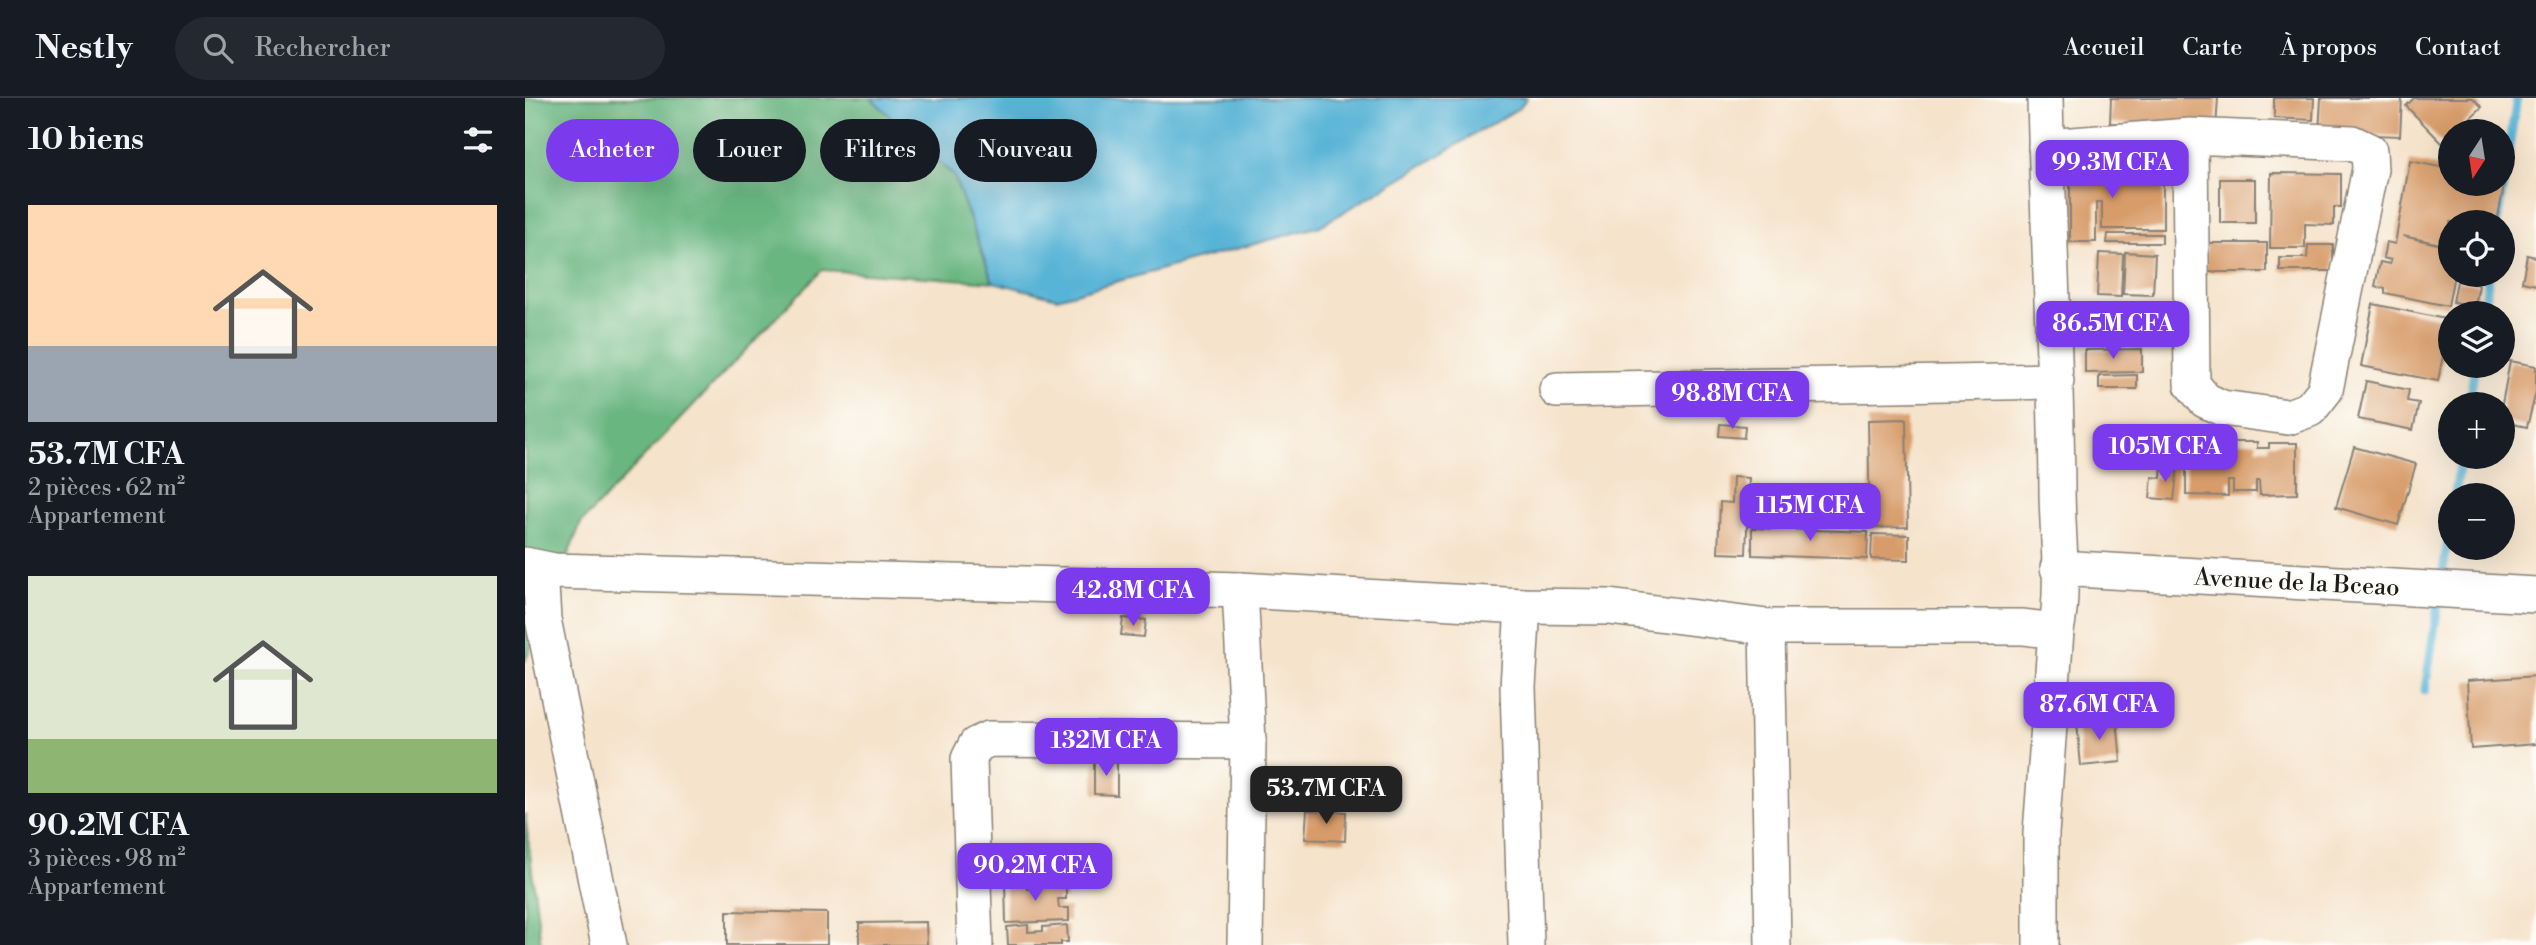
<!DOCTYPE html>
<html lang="fr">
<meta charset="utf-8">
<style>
:root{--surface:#171b24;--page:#242831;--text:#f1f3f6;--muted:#9ea1a6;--line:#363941;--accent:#7c3aed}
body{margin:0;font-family:"Libre Bodoni",serif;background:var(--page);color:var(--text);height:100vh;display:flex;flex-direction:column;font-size:26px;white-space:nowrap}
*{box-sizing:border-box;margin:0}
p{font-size:23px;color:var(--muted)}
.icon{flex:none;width:38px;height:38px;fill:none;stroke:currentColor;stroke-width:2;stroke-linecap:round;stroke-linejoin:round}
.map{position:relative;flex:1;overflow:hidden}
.panel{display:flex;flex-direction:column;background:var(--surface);width:525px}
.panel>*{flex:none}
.banner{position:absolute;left:21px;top:21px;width:665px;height:63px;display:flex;gap:14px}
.needle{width:46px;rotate:192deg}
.controls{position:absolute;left:1913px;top:21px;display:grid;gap:14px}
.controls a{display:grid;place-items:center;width:77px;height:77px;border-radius:50%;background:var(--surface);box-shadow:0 7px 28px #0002;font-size:35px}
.price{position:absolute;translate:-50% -60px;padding:0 16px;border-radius:14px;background:var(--accent);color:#fff;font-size:23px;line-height:46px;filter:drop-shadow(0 2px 4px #0008)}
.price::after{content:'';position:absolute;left:50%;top:42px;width:21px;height:16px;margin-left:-10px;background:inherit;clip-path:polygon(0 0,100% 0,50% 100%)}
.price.selected{background:#222;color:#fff}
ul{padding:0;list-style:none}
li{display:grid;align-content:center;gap:14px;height:371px;padding:0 28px}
li span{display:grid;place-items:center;height:217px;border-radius:0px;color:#555}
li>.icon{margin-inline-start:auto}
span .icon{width:126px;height:126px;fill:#fffc;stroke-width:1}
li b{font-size:30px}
h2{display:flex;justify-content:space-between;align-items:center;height:84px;padding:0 28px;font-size:30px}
.tag{padding:0 24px;border-radius:32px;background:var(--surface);box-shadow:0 7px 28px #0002;font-size:24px;line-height:63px}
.tag.selected{background:var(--accent);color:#fff}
header{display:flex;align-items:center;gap:42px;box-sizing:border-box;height:98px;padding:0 35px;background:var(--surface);border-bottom:2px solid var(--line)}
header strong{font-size:33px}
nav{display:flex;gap:38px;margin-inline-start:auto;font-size:24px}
.search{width:490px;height:63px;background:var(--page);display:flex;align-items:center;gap:18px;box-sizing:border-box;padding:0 24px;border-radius:38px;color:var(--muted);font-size:26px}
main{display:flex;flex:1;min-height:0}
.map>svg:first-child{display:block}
.forest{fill:#69b680;stroke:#42694e;stroke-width:2}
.water{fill:#58b4d6;stroke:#3a6879;stroke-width:2}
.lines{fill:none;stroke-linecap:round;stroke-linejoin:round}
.stream{stroke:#58b4d6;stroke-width:9}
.building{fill:#d89c6b}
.minor-casing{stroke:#888074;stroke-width:38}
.minor{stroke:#fff;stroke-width:35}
.labels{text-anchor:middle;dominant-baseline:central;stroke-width:5;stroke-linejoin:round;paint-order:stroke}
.street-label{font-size:24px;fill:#1c1c1c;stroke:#fdfcf7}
</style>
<header>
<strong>Nestly</strong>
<div class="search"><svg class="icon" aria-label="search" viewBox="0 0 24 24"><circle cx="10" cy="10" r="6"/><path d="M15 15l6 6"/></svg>Rechercher</div>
<nav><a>Accueil</a><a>Carte</a><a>À propos</a><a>Contact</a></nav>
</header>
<main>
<section class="panel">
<h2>10 biens<svg class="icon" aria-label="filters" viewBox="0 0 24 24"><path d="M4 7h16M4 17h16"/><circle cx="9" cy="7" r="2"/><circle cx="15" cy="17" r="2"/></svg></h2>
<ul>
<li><span style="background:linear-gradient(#ffd9b3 65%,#9aa5b1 0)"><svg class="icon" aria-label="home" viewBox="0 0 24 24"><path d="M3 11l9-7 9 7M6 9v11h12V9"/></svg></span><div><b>53.7M CFA</b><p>2 pièces · 62 m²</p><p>Appartement</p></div></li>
<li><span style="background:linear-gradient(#dfe7d0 75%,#8fb573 0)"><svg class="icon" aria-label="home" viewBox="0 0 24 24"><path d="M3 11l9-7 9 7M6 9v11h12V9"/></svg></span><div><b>90.2M CFA</b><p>3 pièces · 98 m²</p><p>Appartement</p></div></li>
</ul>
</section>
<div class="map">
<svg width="2011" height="847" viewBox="0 0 2011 847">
<rect width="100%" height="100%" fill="#fdfcf7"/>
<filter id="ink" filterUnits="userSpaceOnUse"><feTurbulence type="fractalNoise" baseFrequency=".0143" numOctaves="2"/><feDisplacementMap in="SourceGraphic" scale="14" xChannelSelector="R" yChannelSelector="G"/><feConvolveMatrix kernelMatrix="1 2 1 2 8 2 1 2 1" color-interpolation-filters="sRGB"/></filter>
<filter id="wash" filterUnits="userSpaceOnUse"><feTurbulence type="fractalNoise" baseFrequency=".00686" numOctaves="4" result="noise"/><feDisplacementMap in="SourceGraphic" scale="28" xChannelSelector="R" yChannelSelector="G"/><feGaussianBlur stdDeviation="1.57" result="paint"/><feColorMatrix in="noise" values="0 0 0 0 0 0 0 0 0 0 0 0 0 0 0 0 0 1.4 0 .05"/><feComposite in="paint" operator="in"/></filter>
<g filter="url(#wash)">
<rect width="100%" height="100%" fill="#f5e3cb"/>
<g class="forest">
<path d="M 0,0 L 346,0 L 429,78 L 468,184 L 297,172 L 56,425 L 0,564 Z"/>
<path d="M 0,715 L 16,847 L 0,847 Z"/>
</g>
<path class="water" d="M 346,0 L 1002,0 L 994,10 L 795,128 L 532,200 L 468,184 L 429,78 Z"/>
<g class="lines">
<g class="stream">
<path d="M 1972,124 L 1992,0"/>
<path d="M 1958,215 L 1964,177"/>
<path d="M 1944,306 L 1950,268"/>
<path d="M 1930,397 L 1936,359"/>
<path d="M 1916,486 L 1925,429"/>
<path d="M 1900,592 L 1914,500"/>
</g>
</g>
<g id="blocks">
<g class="building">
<path d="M 1586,0 L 1693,0 L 1691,30 L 1585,25 Z"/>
<path d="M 1749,0 L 1789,0 L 1788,22 L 1749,20 Z"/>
<path d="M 1796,0 L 1877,0 L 1875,38 L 1794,35 Z"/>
<path d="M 1889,0 L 1948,0 L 1957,9 L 1931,33 L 1925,33 L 1925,39 L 1918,46 L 1881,8 Z"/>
<path d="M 1545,62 L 1593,62 L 1592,70 L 1603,71 L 1603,80 L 1638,81 L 1638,131 L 1577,131 L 1577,104 L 1571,104 L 1571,144 L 1545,144 Z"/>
<path d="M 1885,63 L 1925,71 L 1925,86 L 1978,86 L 1978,82 L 1980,82 L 1972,124 L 1925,124 L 1925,148 L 1878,138 L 1925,149 L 1925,177 L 1929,177 L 1923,208 L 1860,195 L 1860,191 L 1850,188 L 1855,164 L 1865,166 L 1866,162 L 1858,160 L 1861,144 L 1870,146 Z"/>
<path d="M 1746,75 L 1816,76 L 1816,109 L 1809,109 L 1809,127 L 1780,126 L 1780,150 L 1745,150 Z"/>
<rect x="1695" y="81" width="35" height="44"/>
<path d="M 1583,136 L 1637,136 L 1637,145 L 1582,145 Z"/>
<rect x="1681" y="145" width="61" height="29"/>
<path d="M 1783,147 L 1808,147 L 1808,173 L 1755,173 L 1755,160 L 1782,160 Z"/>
<path d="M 1600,154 L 1630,156 L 1628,197 L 1598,196 Z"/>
<path d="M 1574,155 L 1598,156 L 1596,199 L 1572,198 Z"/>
<path d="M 2002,157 L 2011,159 L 2011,187 L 1997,184 Z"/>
<path d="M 1932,183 L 1954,187 L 1950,208 L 1928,204 Z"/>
<path d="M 1848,206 L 1925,222 L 1913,283 L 1836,268 Z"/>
<path d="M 1617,251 L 1617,274 L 1560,275 L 1560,252 Z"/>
<path d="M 1985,263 L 2011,268 L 2011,294 L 2002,329 L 1978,324 L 1977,306 Z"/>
<path d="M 1612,277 L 1612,291 L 1574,291 L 1574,278 Z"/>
<path d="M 1841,283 L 1884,292 L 1882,303 L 1894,305 L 1888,332 L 1833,321 Z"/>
<path d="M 1381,321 L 1383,429 L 1345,430 L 1343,322 Z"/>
<path d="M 1195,326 L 1220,328 L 1219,340 L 1194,338 Z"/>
<path d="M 1666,342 L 1692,342 L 1692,350 L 1696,350 L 1696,344 L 1732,344 L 1732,350 L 1744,350 L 1744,345 L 1772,345 L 1772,396 L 1735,397 L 1734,383 L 1731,383 L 1731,394 L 1708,394 L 1708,383 L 1703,383 L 1703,398 L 1661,397 L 1661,350 L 1666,350 Z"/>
<path d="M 1829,349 L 1891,366 L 1873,427 L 1811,409 Z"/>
<path d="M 1637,367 L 1653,368 L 1649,402 L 1625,400 L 1627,379 L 1636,380 Z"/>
<path d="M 1208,379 L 1224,380 L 1221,456 L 1193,455 L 1195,404 L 1207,405 Z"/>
<path d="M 1227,430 L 1343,434 L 1342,461 L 1227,457 Z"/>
<path d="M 1347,436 L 1384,437 L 1384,462 L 1346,461 Z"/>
<path d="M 598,520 L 621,522 L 619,539 L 596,537 Z"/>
<path d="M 2011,578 L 2011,646 L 1946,651 L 1942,583 Z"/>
<path d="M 1592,621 L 1596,664 L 1556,668 L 1552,624 Z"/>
<path d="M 569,663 L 592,663 L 592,697 L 569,696 Z"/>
<path d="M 782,712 L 821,714 L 820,743 L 780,741 Z"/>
<path d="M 502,783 L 502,791 L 514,791 L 514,785 L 541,784 L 541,801 L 533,801 L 534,810 L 544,810 L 544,823 L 481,825 L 480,784 Z"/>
<path d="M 202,813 L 302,815 L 302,847 L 202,847 Z"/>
<path d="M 401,824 L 402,847 L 334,847 L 334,825 Z"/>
<path d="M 503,827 L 503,834 L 518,833 L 518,829 L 542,827 L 543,844 L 536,844 L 536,847 L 483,847 L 482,829 Z"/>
</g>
</g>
</g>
<g filter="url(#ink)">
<use href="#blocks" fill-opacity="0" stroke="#888074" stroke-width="2"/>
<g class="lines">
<g class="minor-casing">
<g id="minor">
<path d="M 1521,49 L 1665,38 L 1827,45 L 1844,53 L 1845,71 L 1800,292 L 1785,311 L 1763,319 L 1697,310 L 1680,302 L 1667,286 L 1665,38"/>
<path d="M 1032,292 L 1531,283"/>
<path d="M 0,467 L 29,473 L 715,492 L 998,508 L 1084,509 L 1242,529 L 1498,529 L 1531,533"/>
<path d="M 1533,470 L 2011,497"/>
<path d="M 15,472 L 18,521 L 84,847"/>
<path d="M 715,492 L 723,643 L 720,847"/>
<path d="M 998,508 L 993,589 L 1001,847"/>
<path d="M 1242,529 L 1248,847"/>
<path d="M 450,847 L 444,661 L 451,647 L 464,641 L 723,643"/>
<path d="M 1516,847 L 1516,735 L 1531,533 C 1540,489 1532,436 1532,390 C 1531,260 1523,130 1520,0"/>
</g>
</g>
<use href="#minor" class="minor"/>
</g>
</g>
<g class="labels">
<g class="street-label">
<text transform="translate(1772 485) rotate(3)">Avenue de la Bceao</text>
</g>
</g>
</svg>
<div class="controls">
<a><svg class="needle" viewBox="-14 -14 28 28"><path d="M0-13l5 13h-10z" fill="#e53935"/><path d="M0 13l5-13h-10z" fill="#9ea1a6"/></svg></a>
<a><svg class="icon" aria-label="locate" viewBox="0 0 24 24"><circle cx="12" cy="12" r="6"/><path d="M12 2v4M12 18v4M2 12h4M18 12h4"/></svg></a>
<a><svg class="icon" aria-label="layers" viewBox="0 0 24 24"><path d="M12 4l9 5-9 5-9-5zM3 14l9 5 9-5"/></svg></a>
<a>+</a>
<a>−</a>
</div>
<b class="price" style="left:1587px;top:102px">99.3M CFA</b>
<b class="price" style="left:1588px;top:263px">86.5M CFA</b>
<b class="price" style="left:1207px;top:333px">98.8M CFA</b>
<b class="price" style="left:1640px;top:386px">105M CFA</b>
<b class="price" style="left:1285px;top:445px">115M CFA</b>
<b class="price" style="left:608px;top:530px">42.8M CFA</b>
<b class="price" style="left:1574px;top:644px">87.6M CFA</b>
<b class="price" style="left:581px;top:680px">132M CFA</b>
<b class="price selected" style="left:801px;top:728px">53.7M CFA</b>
<b class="price" style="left:510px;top:805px">90.2M CFA</b>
<div class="banner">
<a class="tag selected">Acheter</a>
<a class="tag">Louer</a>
<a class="tag">Filtres</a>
<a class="tag">Nouveau</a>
</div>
</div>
</main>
